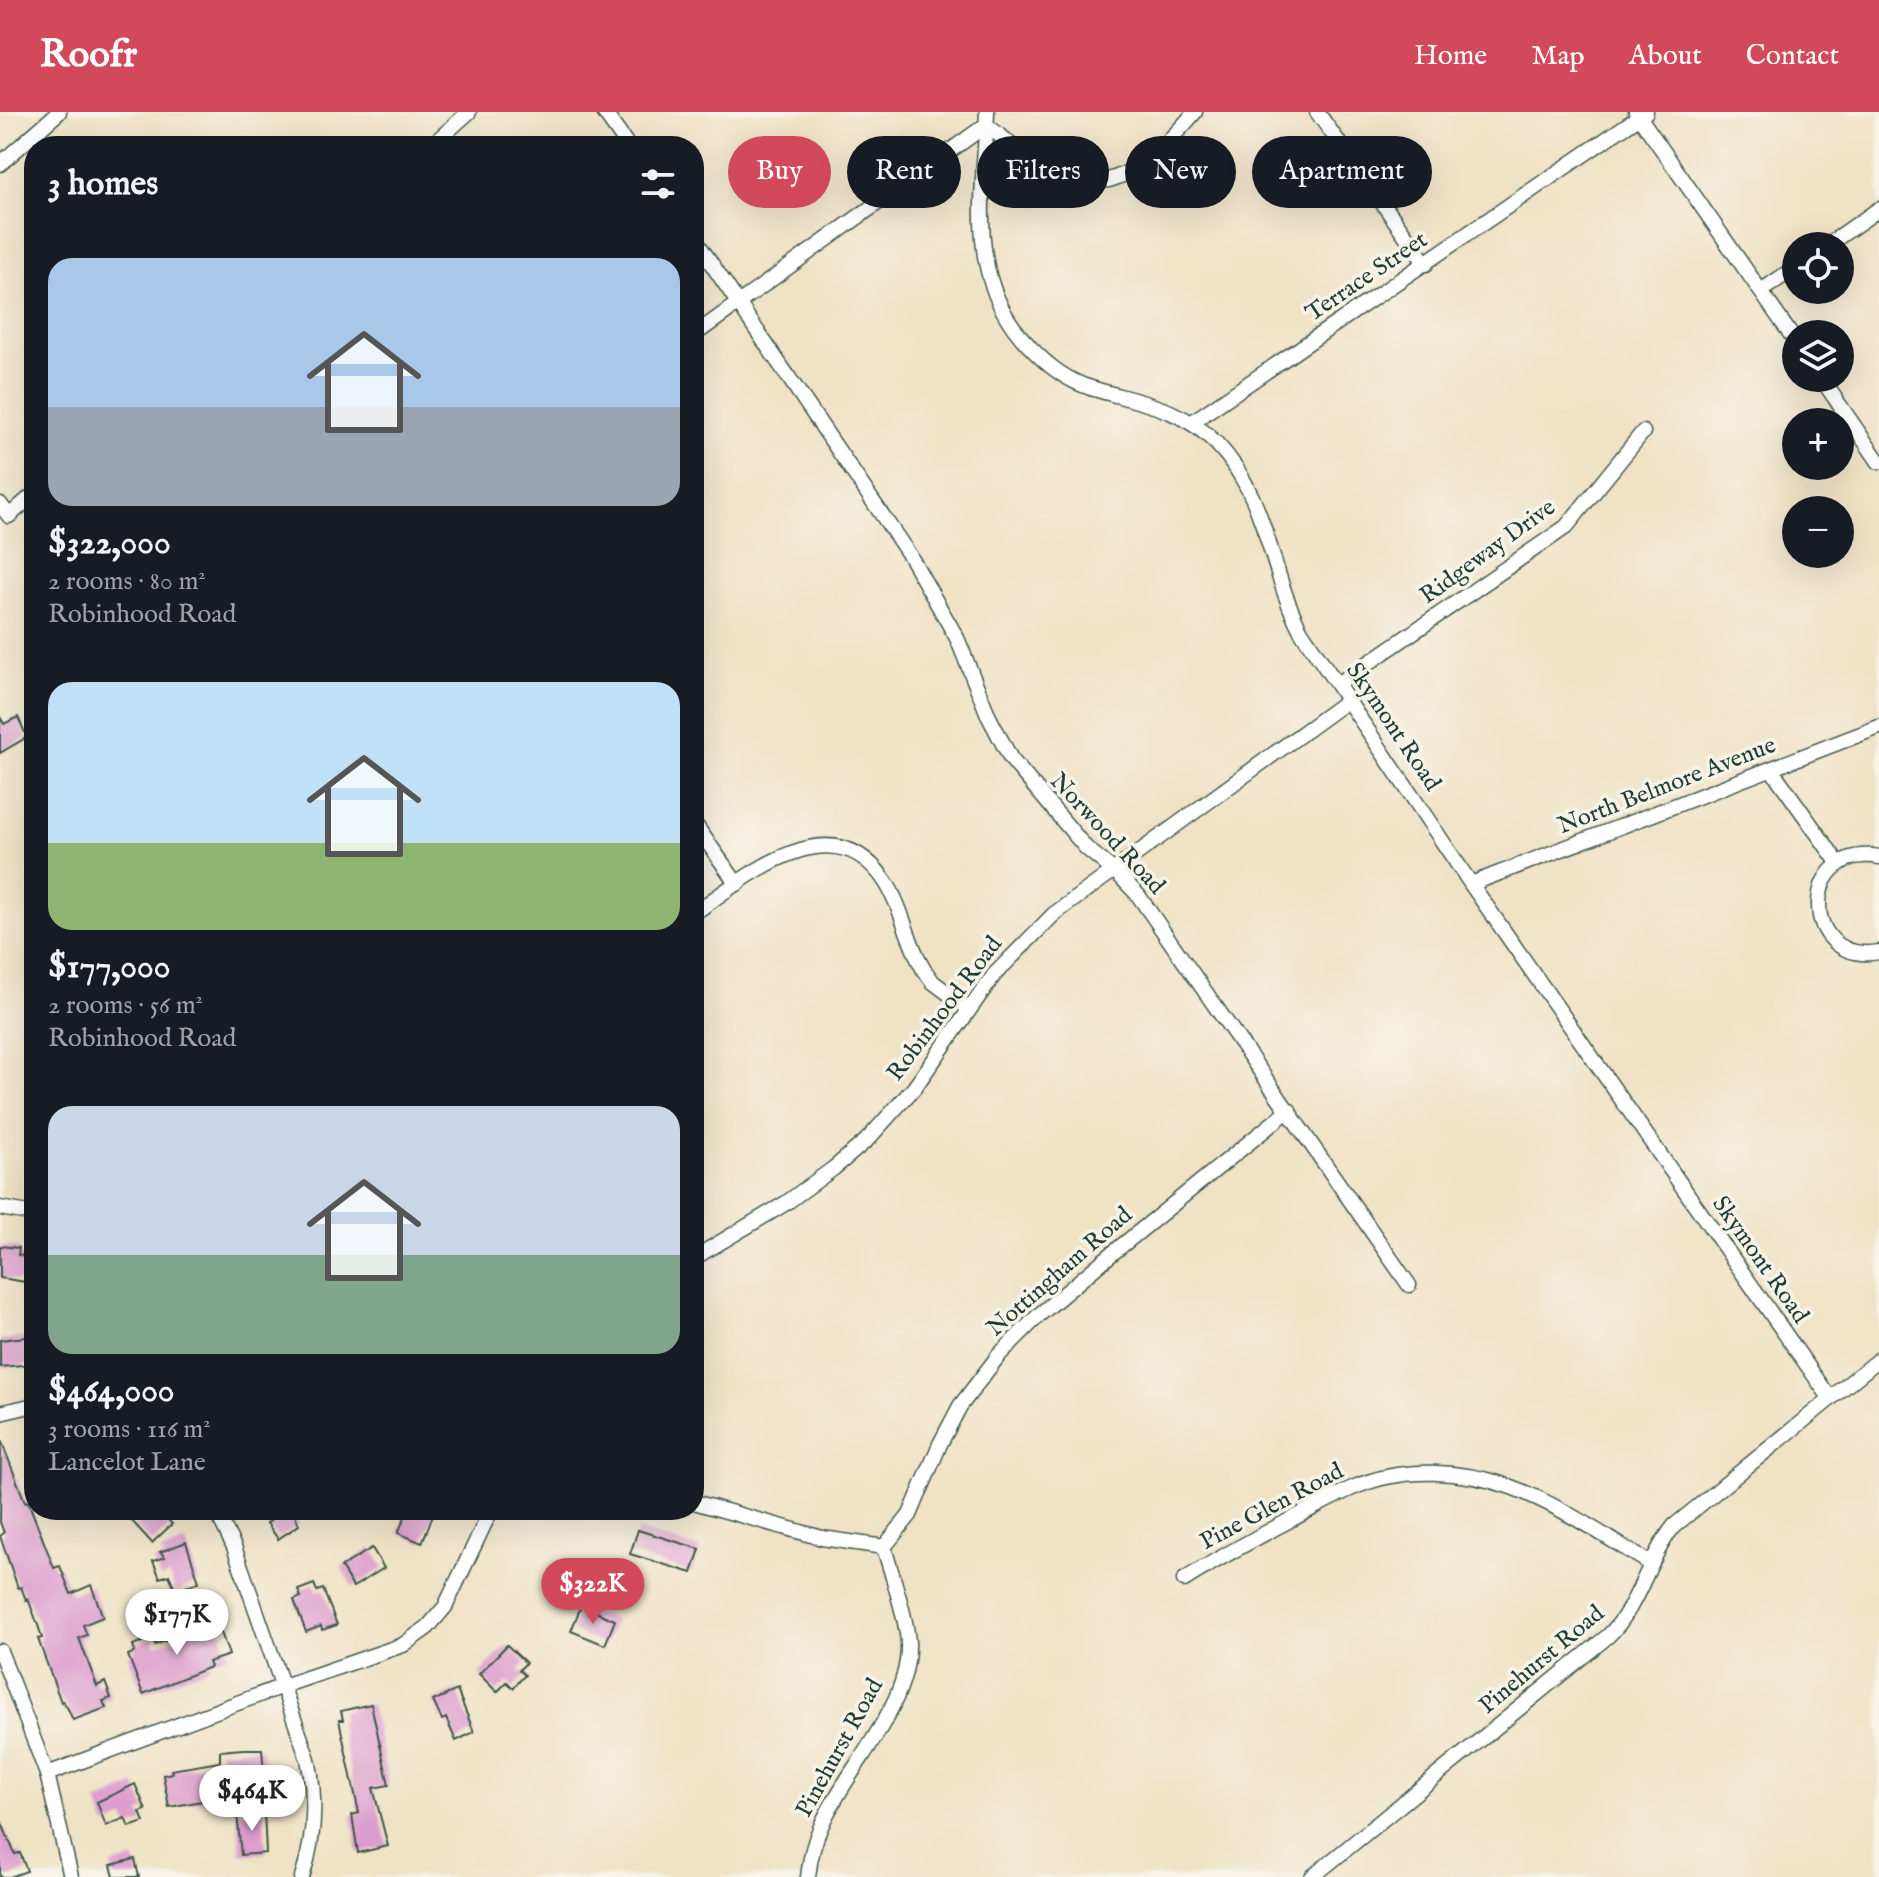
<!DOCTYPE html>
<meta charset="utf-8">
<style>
:root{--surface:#171b24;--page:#242831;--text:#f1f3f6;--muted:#9ea1a6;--accent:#d1495b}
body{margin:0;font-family:"IM FELL English",serif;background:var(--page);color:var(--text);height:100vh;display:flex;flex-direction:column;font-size:30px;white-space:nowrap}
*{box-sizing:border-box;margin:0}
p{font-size:26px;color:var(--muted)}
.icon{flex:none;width:44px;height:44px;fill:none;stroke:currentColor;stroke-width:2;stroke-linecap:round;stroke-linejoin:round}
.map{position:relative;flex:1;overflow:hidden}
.drawer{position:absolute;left:24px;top:24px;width:680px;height:1384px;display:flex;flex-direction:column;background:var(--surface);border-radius:32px;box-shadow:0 8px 32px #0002}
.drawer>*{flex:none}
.guide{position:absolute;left:728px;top:24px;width:760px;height:72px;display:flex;gap:16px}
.fabs{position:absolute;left:1782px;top:120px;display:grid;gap:16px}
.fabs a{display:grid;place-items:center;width:72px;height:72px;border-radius:50%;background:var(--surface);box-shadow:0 8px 32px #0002;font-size:40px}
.price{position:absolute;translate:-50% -68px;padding:0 18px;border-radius:28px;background:#fff;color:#222;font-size:26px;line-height:52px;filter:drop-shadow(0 2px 4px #0008)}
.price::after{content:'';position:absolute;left:50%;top:48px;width:24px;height:18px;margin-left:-12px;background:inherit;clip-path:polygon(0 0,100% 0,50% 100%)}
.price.selected{background:var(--accent);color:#fff}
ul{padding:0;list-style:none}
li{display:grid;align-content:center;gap:16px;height:424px;padding:0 24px}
li span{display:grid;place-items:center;height:248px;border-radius:24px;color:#555}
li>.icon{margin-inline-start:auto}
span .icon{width:144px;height:144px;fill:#fffc;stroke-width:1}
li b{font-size:34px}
h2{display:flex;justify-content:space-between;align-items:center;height:96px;padding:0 24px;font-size:34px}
.pill{padding:0 28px;border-radius:36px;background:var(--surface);box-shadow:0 8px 32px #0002;font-size:28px;line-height:72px}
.pill.selected{background:var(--accent);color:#fff}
header{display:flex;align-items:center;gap:48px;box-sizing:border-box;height:112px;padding:0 40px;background:var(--accent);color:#fff}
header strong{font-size:38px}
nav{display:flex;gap:44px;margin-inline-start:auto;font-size:28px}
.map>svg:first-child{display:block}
.building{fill:#dd9dce}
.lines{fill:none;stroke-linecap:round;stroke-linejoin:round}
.minor-casing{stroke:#3e564a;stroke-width:17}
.minor{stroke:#fff;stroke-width:14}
.labels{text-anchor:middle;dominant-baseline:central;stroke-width:7;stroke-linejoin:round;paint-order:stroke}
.street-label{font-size:24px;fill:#1f3d34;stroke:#f7f3e8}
</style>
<header>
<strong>Roofr</strong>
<nav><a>Home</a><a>Map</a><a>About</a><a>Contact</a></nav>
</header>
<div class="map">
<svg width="1879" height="1765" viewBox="0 0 1879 1765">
<rect width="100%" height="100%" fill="#f7f3e8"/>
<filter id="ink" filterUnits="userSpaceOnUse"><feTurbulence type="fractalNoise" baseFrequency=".0125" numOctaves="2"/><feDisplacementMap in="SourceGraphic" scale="16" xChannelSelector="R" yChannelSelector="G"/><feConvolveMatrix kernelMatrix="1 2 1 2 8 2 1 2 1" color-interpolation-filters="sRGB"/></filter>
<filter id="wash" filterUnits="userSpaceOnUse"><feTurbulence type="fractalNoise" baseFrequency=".006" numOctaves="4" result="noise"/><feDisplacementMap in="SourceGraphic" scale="32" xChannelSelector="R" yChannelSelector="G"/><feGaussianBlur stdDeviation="1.8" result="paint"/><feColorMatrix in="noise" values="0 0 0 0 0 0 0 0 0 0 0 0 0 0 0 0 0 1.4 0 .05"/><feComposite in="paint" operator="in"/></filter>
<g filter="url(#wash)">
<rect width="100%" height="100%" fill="#efe2c5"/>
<g id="blocks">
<g class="building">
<path d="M 0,605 L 4,612 L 18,605 L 27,625 L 0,641 Z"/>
<path d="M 0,1134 L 19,1136 L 18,1143 L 29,1145 L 26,1170 L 0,1166 Z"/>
<path d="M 34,1224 L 34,1252 L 0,1255 L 0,1228 Z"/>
<path d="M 1,1328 L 25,1390 L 28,1389 L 54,1456 L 60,1454 L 71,1482 L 91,1473 L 103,1505 L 83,1513 L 87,1523 L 79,1526 L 97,1574 L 105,1570 L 111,1586 L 103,1589 L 106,1596 L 73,1608 L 68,1597 L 63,1589 L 61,1590 L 38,1527 L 42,1526 L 38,1513 L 28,1487 L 26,1488 L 21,1475 L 18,1476 L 0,1424 L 4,1421 L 0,1410 Z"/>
<path d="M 122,1398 L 159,1398 L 172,1412 L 152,1431 Z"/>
<path d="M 263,1398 L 293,1398 L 299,1413 L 278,1427 L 267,1411 L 270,1409 Z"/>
<path d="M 408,1398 L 435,1398 L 422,1431 L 398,1421 Z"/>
<path d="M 638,1418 L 700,1437 L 692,1461 L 630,1442 Z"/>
<path d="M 186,1430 L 199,1470 L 176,1479 L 169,1463 L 160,1466 L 153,1449 L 165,1445 L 160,1440 Z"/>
<path d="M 372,1436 L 384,1456 L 353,1475 L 341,1455 Z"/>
<path d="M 314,1472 L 317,1479 L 323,1477 L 337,1513 L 322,1518 L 321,1514 L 306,1520 L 294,1488 L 301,1485 L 298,1478 Z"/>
<path d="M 581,1494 L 615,1508 L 605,1533 L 571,1519 Z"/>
<path d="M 217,1509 L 229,1543 L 208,1550 L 210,1555 L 143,1582 L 128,1543 L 135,1540 L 133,1533 L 153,1526 L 155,1533 Z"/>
<path d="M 507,1533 L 526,1551 L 519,1558 L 525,1563 L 513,1576 L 507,1570 L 497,1580 L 479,1562 Z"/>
<path d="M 457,1578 L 474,1620 L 456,1629 L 446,1606 L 442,1608 L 433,1589 Z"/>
<path d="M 371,1592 L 389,1673 L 373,1676 L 388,1734 L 358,1741 L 352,1703 L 359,1701 L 339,1608 L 343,1608 L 341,1599 Z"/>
<path d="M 243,1637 L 262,1637 L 264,1662 L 222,1666 L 224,1685 L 169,1695 L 163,1663 L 172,1661 L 171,1658 L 220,1650 L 220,1639 Z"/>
<path d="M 135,1672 L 146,1698 L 140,1700 L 144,1710 L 129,1715 L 125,1706 L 106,1714 L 97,1690 Z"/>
<path d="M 264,1699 L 266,1741 L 241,1743 L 237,1701 Z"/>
<path d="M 0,1707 L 15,1742 L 20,1741 L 27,1759 L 10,1765 L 0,1765 Z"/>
<path d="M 135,1747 L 139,1765 L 114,1765 L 111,1753 Z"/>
</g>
</g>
</g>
<g filter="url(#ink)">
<use href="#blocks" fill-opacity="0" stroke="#3e564a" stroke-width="2"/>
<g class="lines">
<g class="minor-casing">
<g id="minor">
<path d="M 604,0 L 628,34"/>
<path d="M 987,0 C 984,84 964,169 1031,236 C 1048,254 1068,269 1091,276 C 1139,291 1180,294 1217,332 C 1269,387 1268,456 1301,519 L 1471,772 L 1830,1286"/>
<path d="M 1317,0 L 1426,152"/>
<path d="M 1636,0 L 1796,230"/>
<path d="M 431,34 L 469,0"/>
<path d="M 0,52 L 59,0"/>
<path d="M 694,126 L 910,444 L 957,526 L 989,605 L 1011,647 L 1086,736 L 1119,763 L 1138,783 L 1409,1173"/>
<path d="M 1826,134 L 1879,97"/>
<path d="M 1761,179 L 1796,155"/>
<path d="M 694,223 L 986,13 C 1012,32 1039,57 1070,67 C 1120,84 1166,34 1195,0"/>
<path d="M 1821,266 L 1879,350"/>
<path d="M 1192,310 L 1646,0"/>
<path d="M 0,392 L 9,404 L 34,382"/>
<path d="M 1338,572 L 1566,415 L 1643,320"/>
<path d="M 1772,658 L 1839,752"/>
<path d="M 694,711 L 737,772"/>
<path d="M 1879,745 C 1799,731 1799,854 1879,840"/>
<path d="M 1471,772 L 1879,615"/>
<path d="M 694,801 C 747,765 832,690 885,769 C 903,796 907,830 924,858 L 933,870 L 969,897"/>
<path d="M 0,1096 L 34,1102"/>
<path d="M 694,1146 L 786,1091 L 834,1056 L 867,1028 L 914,976 L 994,863 L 1054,802 L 1348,588"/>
<path d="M 0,1301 L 34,1293"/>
<path d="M 694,1390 L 822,1426 L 884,1435"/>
<path d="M 216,1398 L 234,1435 L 308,1647 C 317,1688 315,1726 302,1765"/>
<path d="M 884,1435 L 910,1403 L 940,1332 L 960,1294 L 999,1243 L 1039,1203 L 1103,1149 L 1289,998"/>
<path d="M 1184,1468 C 1218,1446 1254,1427 1290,1408 C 1312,1397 1333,1384 1355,1375 C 1403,1354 1463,1358 1511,1375 C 1560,1393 1605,1425 1650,1451"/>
<path d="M 0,1539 L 47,1662 L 71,1765"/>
<path d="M 47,1662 L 283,1574 L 403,1533 L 428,1515 L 445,1495 L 491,1398"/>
<path d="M 808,1765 C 810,1746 814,1729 822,1712 C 847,1655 910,1596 908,1531 C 907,1506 891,1461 884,1435"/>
<path d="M 1312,1765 L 1608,1524 C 1640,1493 1646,1449 1674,1414 L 1879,1247"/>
</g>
</g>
<use href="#minor" class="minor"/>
</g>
</g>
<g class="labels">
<g class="street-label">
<text transform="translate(1367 165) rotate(-34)">Terrace Street</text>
<text transform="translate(1488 440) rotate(-36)">Ridgeway Drive</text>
<text transform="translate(1393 615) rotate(56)">Skymont Road</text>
<text transform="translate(1667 674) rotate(-21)">North Belmore Avenue</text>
<text transform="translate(1107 722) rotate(47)">Norwood Road</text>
<text transform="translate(945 897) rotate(-53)">Robinhood Road</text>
<text transform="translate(1760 1148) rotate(55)">Skymont Road</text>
<text transform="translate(1060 1160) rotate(-41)">Nottingham Road</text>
<text transform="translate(1272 1395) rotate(-28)">Pine Glen Road</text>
<text transform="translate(1542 1548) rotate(-40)">Pinehurst Road</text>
<text transform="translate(840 1636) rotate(-61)">Pinehurst Road</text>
</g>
</g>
</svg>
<div class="fabs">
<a><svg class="icon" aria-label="locate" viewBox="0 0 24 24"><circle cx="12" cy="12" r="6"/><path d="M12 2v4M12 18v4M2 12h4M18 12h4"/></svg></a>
<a><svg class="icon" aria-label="layers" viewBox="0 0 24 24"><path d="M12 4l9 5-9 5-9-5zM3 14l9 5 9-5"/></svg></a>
<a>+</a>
<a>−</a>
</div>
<b class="price selected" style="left:593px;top:1514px">$322K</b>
<b class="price" style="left:177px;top:1545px">$177K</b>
<b class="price" style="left:252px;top:1721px">$464K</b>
<div class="guide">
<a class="pill selected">Buy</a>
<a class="pill">Rent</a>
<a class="pill">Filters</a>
<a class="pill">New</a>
<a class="pill">Apartment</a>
</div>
<section class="drawer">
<h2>3 homes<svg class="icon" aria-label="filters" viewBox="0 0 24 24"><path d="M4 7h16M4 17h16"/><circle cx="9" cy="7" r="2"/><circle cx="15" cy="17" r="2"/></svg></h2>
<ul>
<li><span style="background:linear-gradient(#a9c7e8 60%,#9aa5b1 0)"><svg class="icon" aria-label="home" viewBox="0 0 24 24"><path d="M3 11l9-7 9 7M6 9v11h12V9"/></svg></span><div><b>$322,000</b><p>2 rooms · 80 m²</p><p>Robinhood Road</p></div></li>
<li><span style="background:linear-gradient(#bfe0f5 65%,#8fb573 0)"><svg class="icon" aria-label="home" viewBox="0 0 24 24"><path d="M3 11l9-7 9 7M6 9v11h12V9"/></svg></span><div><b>$177,000</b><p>2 rooms · 56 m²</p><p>Robinhood Road</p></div></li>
<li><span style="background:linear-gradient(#c9d6e8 60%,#7fa58c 0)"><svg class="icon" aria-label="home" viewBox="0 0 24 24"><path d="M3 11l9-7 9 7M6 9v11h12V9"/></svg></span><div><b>$464,000</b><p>3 rooms · 116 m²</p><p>Lancelot Lane</p></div></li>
</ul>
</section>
</div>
